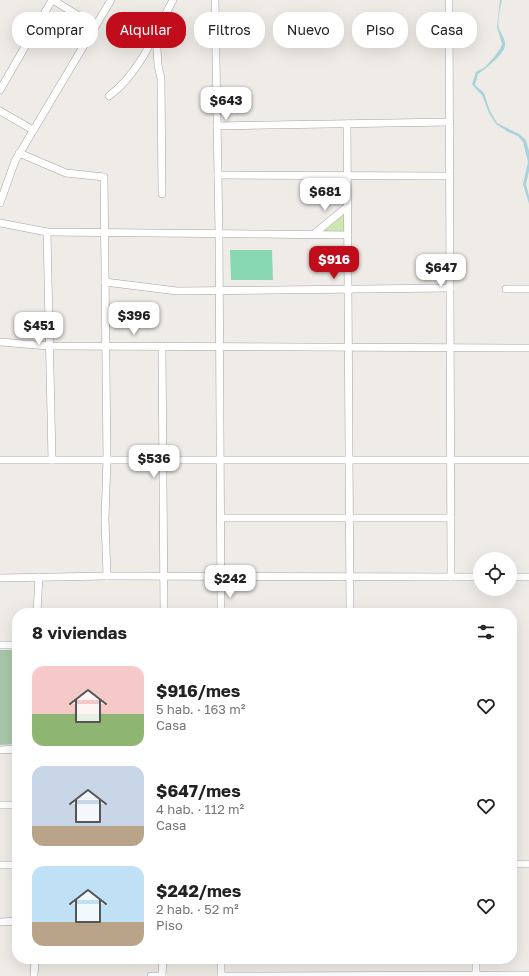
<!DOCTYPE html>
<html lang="es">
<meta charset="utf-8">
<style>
:root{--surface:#fff;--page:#f6f6f6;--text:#222;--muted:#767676;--accent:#c10c1b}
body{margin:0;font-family:"Golos Text",sans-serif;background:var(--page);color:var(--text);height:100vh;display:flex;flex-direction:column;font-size:15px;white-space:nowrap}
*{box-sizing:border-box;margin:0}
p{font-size:13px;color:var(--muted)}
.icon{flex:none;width:22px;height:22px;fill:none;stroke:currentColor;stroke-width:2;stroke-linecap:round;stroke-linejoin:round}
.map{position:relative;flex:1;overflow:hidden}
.sheet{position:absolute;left:12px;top:608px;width:505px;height:356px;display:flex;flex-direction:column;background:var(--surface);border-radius:16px;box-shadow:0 4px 16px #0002}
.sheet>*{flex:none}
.hud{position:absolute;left:12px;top:12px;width:505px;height:36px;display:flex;gap:8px}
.tools{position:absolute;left:473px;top:552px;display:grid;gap:8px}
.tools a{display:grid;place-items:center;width:44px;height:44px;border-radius:50%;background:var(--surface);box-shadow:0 4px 16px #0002;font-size:20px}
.price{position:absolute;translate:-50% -34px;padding:0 9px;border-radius:8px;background:#fff;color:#222;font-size:13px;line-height:26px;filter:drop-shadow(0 1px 2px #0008)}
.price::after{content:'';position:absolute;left:50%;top:24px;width:12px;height:9px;margin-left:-6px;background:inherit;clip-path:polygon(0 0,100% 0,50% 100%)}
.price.on{background:var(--accent);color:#fff}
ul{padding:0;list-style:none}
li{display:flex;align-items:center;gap:12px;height:100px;padding:0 20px}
li span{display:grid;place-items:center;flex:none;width:112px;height:80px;border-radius:12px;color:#555}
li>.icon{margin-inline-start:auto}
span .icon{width:48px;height:48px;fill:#fffc;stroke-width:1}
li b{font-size:17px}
h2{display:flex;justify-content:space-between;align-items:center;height:48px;padding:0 20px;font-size:17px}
.chip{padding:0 14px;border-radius:16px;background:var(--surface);box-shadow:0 4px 16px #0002;font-size:14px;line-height:36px}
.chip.on{background:var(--accent);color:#fff}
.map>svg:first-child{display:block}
.grass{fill:#cee6af}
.cemetery{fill:#a8c7aa}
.pitch{fill:#88d9b3}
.water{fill:#a9d3da}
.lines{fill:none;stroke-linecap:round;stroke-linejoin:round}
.minor-casing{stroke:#a3a3a3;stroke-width:8}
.minor{stroke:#fff;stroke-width:7}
</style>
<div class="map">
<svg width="529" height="976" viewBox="0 0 529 976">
<rect width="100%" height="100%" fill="#efebe6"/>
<path class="grass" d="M 345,211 L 345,231 L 321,231 Z"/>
<path class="cemetery" d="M 0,650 L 17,650 L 17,744 L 0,745 Z"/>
<path class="pitch" d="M 230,250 L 272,250 L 273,280 L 231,280 Z"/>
<path class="water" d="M 500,0 L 502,0 C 500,9 497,20 499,29 C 501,33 505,39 505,44 C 506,53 485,69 478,74 L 475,85 L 484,93 L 490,111 L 497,123 L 519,134 L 526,140 L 529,151 L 529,171 L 526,184 L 529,196 L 529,204 L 523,184 L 528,162 L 523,142 L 518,136 L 508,132 L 496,124 L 489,113 L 482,95 L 475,88 L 472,84 L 476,72 L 485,67 L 495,56 L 501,47 L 502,44 L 497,27 Z"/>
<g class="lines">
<g class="minor-casing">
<g id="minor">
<path d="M 53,0 L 95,26"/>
<path d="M 215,0 L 219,234 L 221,613"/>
<path d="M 449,0 L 451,577"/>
<path d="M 156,33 L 158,65 L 161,79 L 162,194"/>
<path d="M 0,90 L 52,0"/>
<path d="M 109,96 C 140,73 155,33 173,0"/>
<path d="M 0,111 L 33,130"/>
<path d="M 347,124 L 350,613"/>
<path d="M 217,126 L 450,122"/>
<path d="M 19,153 L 66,173 L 104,177 L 107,460 L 105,519 L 107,576"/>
<path d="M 218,175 L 450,176"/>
<path d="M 0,203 L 15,161 L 111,0"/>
<path d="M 0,223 L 47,232 L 348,235"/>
<path d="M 47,232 L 52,460"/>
<path d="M 314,234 L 348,206"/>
<path d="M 105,282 L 177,291 L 450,288"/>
<path d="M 506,289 L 529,289"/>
<path d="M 0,342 L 49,346 L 529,348"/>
<path d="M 162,346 L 164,613"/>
<path d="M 0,460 L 529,460"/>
<path d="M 220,518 L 451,518"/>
<path d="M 510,577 L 529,577"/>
<path d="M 0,578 L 107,576 L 480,577"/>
<path d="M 37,613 L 39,577"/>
<path d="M 0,645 L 17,645"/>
<path d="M 0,750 L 17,749"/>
<path d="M 0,805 L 17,805"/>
<path d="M 512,864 L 529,864"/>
<path d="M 0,865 L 17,865"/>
<path d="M 0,922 L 17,921"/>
<path d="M 221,959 L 221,976 L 529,975"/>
<path d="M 476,959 L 476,976"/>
<path d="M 34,976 L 35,959"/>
<path d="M 151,976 L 162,976"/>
<path d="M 162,976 L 163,959"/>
</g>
</g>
<use href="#minor" class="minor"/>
</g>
</svg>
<div class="tools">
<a><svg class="icon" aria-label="locate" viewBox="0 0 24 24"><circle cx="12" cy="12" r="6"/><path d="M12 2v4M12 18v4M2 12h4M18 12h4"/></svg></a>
</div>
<b class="price" style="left:226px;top:121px">$643</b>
<b class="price" style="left:325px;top:212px">$681</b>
<b class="price on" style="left:334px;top:280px">$916</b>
<b class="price" style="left:441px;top:288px">$647</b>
<b class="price" style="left:134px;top:336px">$396</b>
<b class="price" style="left:39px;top:346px">$451</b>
<b class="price" style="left:154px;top:479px">$536</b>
<b class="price" style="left:230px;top:599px">$242</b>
<div class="hud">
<a class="chip">Comprar</a>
<a class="chip on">Alquilar</a>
<a class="chip">Filtros</a>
<a class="chip">Nuevo</a>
<a class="chip">Piso</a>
<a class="chip">Casa</a>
</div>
<section class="sheet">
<h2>8 viviendas<svg class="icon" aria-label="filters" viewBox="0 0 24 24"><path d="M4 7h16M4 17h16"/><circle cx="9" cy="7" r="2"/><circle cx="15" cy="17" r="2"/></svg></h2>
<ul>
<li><span style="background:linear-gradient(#f6c9c9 60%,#8fb573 0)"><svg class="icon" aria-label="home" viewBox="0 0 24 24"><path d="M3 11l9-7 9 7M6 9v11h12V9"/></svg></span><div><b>$916/mes</b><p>5 hab. · 163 m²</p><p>Casa</p></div><svg class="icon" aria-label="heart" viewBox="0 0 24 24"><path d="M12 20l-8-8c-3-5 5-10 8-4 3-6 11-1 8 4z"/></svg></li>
<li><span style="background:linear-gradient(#c9d6e8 75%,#b9a48a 0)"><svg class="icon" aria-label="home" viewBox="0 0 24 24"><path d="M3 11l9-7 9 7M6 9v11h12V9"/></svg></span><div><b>$647/mes</b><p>4 hab. · 112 m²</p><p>Casa</p></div><svg class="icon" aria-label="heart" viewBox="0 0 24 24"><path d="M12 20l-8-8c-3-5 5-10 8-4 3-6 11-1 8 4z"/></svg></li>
<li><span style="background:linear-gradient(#bfe0f5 70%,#b9a48a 0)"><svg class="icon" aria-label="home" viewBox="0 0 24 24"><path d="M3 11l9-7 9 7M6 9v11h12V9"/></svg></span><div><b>$242/mes</b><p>2 hab. · 52 m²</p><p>Piso</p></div><svg class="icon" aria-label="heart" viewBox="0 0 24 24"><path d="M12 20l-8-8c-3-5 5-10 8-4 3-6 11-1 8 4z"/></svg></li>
</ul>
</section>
</div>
